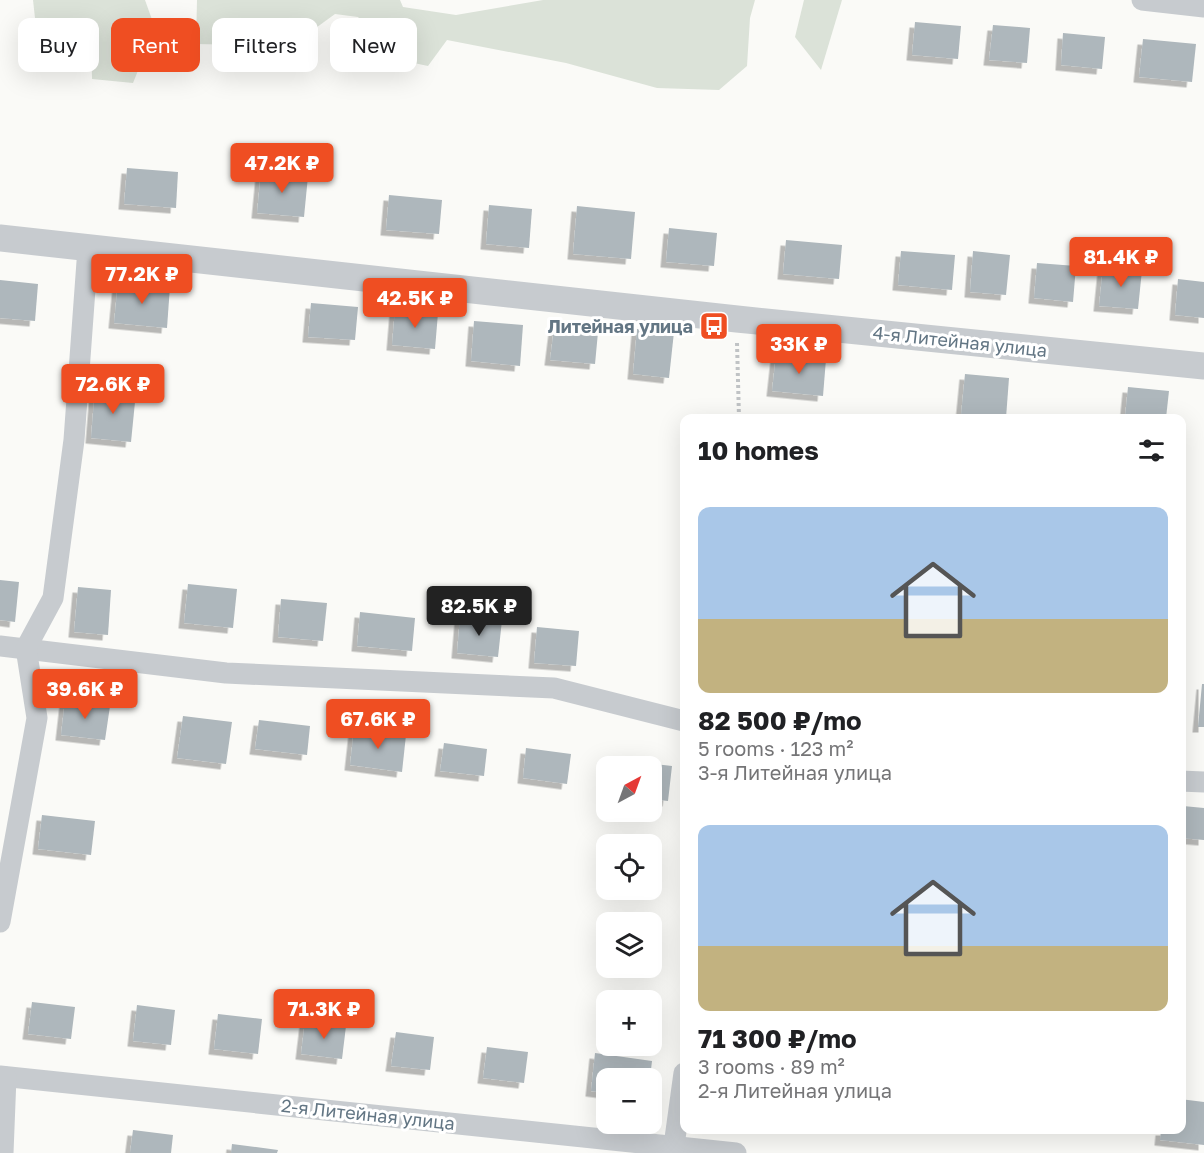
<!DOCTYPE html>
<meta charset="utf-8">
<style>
:root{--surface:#fff;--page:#f6f6f6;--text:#202124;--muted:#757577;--accent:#ef4e22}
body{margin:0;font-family:"Golos Text",sans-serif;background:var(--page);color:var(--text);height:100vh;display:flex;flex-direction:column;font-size:22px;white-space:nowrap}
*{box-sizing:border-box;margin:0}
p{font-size:20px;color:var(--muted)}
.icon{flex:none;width:33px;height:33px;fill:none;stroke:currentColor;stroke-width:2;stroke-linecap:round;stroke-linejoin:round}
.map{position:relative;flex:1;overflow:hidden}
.panel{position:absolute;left:680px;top:414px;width:506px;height:720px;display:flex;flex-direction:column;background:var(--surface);border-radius:12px;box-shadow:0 6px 24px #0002}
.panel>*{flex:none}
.hud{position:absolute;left:18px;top:18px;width:570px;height:54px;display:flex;gap:12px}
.needle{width:39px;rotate:41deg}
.tools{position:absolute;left:596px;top:756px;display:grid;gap:12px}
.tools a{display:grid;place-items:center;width:66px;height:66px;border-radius:12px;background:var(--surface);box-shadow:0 6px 24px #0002;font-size:30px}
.price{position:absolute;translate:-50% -51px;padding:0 14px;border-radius:6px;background:var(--accent);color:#fff;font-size:20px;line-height:39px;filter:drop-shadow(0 2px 3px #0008)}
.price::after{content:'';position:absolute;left:50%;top:36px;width:18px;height:14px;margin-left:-9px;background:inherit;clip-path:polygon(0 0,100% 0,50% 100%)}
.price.on{background:#222;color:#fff}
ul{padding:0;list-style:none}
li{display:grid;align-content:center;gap:12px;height:318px;padding:0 18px}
li span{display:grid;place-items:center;height:186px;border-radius:12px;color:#555}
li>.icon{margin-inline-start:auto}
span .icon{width:108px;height:108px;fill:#fffc;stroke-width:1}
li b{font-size:26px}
h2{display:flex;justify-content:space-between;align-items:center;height:72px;padding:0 18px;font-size:26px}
.chip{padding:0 21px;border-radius:12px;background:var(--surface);box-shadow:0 6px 24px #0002;font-size:21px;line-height:54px}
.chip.on{background:var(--accent);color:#fff}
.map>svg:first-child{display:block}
.green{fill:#dbe2d8}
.building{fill:#aeb7bc;filter:url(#shadow)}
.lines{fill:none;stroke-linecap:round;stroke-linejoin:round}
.path{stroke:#c0c3c5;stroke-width:4;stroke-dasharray:3 3;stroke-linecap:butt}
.minor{stroke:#c7cbcf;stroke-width:21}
.tertiary{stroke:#c7cbcf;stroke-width:27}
.labels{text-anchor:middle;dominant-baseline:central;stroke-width:6;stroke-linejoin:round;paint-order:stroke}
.poi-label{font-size:18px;font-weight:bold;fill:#637684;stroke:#fff;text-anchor:end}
.street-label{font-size:18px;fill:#637684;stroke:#fff}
</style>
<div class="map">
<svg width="1204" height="1153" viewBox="0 0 1204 1153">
<defs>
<filter id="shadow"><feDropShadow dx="-5.5" dy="5.5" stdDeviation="0" flood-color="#0004"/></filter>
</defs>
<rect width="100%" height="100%" fill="#fafaf7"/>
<g class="green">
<path d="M 33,0 L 145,0 L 155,28 L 133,83 L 92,79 L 91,27 L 85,28 L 58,62 L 38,45 Z"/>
<path d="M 197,0 L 400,0 L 403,7 L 456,15 L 543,0 L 755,0 L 750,18 L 747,66 L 719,90 L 657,88 L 566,63 L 447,40 L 428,66 L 395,59 L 358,17 L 335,14 L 291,46 L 196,44 Z"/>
<path d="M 804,0 L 842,0 L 821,70 L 795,37 Z"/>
</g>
<g class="building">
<path d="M 915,22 L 961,26 L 958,59 L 912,55 Z"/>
<path d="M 993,25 L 1030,28 L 1027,63 L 989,60 Z"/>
<path d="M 1063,33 L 1105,37 L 1102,69 L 1061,65 Z"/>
<path d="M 1143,39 L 1196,44 L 1192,82 L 1139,77 Z"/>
<path d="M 127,168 L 178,172 L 176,208 L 124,204 Z"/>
<path d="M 261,172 L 308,176 L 304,217 L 257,213 Z"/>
<path d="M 389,195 L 442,200 L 439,234 L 386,230 Z"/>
<path d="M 489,205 L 532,209 L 529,248 L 486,244 Z"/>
<path d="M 577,206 L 635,212 L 631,259 L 573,254 Z"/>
<path d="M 669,228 L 717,233 L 714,266 L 666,262 Z"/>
<path d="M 786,240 L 842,245 L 839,279 L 783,274 Z"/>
<path d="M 901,251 L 955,255 L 952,290 L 898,285 Z"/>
<path d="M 973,251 L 1010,255 L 1006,295 L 970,292 Z"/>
<path d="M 1037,263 L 1076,266 L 1073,302 L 1034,298 Z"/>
<path d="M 1103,267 L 1142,270 L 1138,309 L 1099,306 Z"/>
<path d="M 1178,279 L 1204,282 L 1204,318 L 1175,315 Z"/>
<path d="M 0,280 L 38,284 L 35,321 L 0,318 Z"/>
<path d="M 118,282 L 170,286 L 167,328 L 114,323 Z"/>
<path d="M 311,303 L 358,307 L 355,340 L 308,337 Z"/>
<path d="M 395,309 L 438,313 L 435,349 L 392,345 Z"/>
<path d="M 474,321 L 523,325 L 520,366 L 471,361 Z"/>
<path d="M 554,328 L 598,332 L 595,364 L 550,360 Z"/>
<path d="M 637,329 L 674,332 L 669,378 L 633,374 Z"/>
<path d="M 776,355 L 826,359 L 823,396 L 772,391 Z"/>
<path d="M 965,374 L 1009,378 L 1006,418 L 961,415 Z"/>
<path d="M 1128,387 L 1169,391 L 1166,418 L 1125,417 Z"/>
<path d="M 95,388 L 136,392 L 131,442 L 91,438 Z"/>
<path d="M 0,580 L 19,582 L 15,622 L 0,620 Z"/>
<path d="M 188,584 L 237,589 L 233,628 L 184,623 Z"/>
<path d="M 78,587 L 111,590 L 108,635 L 74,632 Z"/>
<path d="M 281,599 L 327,603 L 323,641 L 278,637 Z"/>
<path d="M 360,612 L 415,618 L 412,651 L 357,646 Z"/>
<path d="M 460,617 L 502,620 L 498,657 L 457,653 Z"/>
<path d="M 537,627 L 579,631 L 576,666 L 534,663 Z"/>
<path d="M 1202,684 L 1204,684 L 1204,727 L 1198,727 Z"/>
<path d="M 65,700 L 110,706 L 105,740 L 61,735 Z"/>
<path d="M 183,716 L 232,722 L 226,764 L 177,758 Z"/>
<path d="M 259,720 L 310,726 L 307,755 L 255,749 Z"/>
<path d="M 354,729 L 406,735 L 402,772 L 350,765 Z"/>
<path d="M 444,743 L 487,749 L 484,776 L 440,771 Z"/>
<path d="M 526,748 L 571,754 L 567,784 L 523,778 Z"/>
<path d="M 629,761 L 672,766 L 668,801 L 651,799 L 651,766 L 628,766 Z"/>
<path d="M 1183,806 L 1204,808 L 1204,840 L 1180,838 Z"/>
<path d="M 42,815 L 95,821 L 91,855 L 38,849 Z"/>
<path d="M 32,1002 L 75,1007 L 71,1039 L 28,1034 Z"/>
<path d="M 137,1005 L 175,1010 L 171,1045 L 133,1041 Z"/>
<path d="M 218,1014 L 262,1019 L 258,1054 L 214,1049 Z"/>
<path d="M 305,1021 L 346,1026 L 342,1059 L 301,1054 Z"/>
<path d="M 396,1032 L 434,1037 L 430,1070 L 391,1066 Z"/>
<path d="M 487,1047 L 528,1052 L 524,1083 L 483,1078 Z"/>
<path d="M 595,1053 L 652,1061 L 650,1078 L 606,1078 L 606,1093 L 591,1091 Z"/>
<path d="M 1180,1099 L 1204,1102 L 1204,1145 L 1160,1140 L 1161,1130 L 1180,1130 Z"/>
<path d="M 133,1130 L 173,1135 L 171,1153 L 130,1153 Z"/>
<path d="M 232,1144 L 278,1150 L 277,1153 L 231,1153 Z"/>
</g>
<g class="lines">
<path class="path" d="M 737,343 L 739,418"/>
<g class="minor">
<path d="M 1142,0 L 1204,7"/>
<path d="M 0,646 L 226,673 L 554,688 L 684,721"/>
<path d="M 1180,781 L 1204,782"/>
<path d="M 0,922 L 37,718 L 26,648 L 53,598 L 74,440 L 88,248"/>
<path d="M 0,1076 L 736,1153"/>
<path d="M 3,1153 L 6,1077"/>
<path d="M 673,1153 L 684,1073"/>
</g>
<path class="tertiary" d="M 0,238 L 737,319 L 1204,366"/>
</g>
<defs>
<g id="bus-square" transform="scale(1.5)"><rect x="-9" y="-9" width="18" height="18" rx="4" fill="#ef4e22" stroke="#fff"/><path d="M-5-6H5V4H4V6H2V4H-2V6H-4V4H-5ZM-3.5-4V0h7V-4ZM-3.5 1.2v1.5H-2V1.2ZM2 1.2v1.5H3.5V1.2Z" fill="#fff"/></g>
</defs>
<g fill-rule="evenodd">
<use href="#bus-square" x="714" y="326"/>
</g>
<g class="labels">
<g class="poi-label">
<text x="693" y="326">Литейная улица</text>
</g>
<g class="street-label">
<text transform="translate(960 341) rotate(6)">4-я Литейная улица</text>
<text transform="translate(368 1114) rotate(6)">2-я Литейная улица</text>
</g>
</g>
</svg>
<div class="tools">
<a><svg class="needle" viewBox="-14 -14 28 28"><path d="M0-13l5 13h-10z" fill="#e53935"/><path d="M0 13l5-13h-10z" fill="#757577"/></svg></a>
<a><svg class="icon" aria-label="locate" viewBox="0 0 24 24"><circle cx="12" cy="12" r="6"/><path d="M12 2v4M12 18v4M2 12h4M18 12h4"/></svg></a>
<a><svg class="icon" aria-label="layers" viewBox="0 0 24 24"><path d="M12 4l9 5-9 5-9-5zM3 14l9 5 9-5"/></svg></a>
<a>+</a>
<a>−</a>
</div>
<b class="price" style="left:282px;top:194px">47.2K ₽</b>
<b class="price" style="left:1121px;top:288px">81.4K ₽</b>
<b class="price" style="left:142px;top:305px">77.2K ₽</b>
<b class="price" style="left:415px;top:329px">42.5K ₽</b>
<b class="price" style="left:799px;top:375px">33K ₽</b>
<b class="price" style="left:113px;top:415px">72.6K ₽</b>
<b class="price on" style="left:479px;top:637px">82.5K ₽</b>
<b class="price" style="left:85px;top:720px">39.6K ₽</b>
<b class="price" style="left:378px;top:750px">67.6K ₽</b>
<b class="price" style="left:324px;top:1040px">71.3K ₽</b>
<div class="hud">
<a class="chip">Buy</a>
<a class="chip on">Rent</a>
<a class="chip">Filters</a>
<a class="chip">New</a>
</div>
<section class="panel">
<h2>10 homes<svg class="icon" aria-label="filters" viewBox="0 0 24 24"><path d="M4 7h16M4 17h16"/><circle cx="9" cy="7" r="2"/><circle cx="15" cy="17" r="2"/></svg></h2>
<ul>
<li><span style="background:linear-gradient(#a9c7e8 60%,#c2b280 0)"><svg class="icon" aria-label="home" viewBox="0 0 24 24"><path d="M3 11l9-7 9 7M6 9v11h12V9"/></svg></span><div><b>82 500 ₽/mo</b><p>5 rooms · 123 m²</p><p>3-я Литейная улица</p></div></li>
<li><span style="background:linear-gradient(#a9c7e8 65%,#c2b280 0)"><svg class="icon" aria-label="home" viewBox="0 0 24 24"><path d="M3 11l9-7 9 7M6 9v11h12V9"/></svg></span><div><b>71 300 ₽/mo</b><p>3 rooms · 89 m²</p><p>2-я Литейная улица</p></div></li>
</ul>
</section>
</div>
